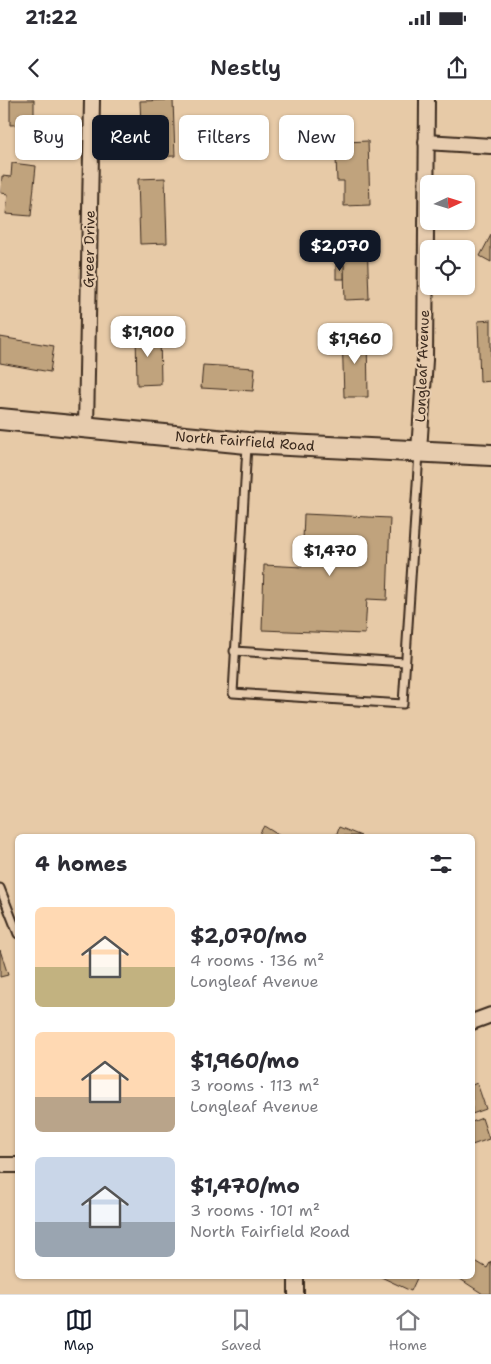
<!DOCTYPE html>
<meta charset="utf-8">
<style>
:root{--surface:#fff;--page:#f2f2f3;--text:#2b2b33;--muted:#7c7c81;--line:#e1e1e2;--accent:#111827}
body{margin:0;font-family:"Shantell Sans",sans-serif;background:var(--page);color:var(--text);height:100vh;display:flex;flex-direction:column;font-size:19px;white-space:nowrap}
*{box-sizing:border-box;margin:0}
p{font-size:16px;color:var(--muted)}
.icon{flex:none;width:28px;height:28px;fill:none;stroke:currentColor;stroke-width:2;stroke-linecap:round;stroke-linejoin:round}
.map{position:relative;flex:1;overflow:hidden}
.panel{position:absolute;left:15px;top:734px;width:460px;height:445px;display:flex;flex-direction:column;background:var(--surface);border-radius:8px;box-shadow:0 1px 4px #0004}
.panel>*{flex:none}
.top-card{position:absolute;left:15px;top:15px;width:461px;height:45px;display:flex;gap:10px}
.needle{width:32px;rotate:86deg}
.fabs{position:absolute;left:420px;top:75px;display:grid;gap:10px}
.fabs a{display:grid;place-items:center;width:55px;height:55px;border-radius:8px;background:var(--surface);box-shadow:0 1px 4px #0004;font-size:25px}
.price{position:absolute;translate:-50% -42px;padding:0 11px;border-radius:10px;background:#fff;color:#222;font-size:16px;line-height:32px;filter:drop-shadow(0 1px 2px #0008)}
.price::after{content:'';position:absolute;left:50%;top:30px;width:15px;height:11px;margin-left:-8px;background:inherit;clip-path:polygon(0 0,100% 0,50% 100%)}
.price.selected{background:var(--accent);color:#fff}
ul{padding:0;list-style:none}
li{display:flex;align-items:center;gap:15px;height:125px;padding:0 20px}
li span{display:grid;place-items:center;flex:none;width:140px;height:100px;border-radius:8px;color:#555}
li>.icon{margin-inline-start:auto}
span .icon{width:60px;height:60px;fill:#fffc;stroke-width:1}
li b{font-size:21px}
h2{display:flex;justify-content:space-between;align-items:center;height:60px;padding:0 20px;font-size:21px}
.chip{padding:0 18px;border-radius:8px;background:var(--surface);box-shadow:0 1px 4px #0004;font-size:18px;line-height:45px}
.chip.selected{background:var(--accent);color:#fff}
.status{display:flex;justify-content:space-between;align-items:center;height:35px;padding:0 25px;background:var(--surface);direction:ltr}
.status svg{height:14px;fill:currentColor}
header{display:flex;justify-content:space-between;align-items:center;height:65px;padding:0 20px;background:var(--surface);font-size:22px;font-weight:600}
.menu{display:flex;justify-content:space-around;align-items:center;height:70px;border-top:1px solid var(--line);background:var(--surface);font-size:14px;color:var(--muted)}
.menu a{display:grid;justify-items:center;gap:2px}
.menu .selected{color:var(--accent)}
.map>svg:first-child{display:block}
.building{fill:#c0a37d;stroke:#3b2a1e}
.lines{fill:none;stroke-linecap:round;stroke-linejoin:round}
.lane-casing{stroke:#3b2a1e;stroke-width:11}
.street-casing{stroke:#3b2a1e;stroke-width:18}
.secondary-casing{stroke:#3b2a1e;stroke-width:24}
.lane{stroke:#e7ccae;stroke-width:7}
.street{stroke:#e7ccae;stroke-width:14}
.secondary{stroke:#e7ccae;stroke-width:20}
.labels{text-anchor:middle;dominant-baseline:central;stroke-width:4.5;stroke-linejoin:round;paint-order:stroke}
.street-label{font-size:14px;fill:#3b2a1e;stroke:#e7ccae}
</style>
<div class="status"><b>21:22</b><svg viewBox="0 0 49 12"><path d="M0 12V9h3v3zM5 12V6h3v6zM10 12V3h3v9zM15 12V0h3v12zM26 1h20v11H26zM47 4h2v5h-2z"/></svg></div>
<header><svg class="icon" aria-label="back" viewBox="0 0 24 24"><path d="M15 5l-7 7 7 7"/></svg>Nestly<svg class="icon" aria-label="share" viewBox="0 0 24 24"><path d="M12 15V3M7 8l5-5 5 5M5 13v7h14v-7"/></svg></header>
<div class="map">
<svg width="491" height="1194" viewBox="0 0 491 1194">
<rect width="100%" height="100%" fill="#e7caa7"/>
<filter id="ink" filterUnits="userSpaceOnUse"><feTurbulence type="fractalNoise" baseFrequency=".02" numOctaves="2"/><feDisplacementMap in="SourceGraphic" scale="10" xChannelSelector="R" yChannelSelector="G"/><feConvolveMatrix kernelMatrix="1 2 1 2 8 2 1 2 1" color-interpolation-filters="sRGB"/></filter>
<g filter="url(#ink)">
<g class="building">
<path d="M 10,0 L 34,0 L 34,24 L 10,25 Z"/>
<path d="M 173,0 L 175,56 L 148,57 L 147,25 L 141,25 L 140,1 Z"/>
<path d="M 368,41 L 370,105 L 344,106 L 344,81 L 337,81 L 336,58 L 344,58 L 344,42 Z"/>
<path d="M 12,63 L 36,66 L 31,116 L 6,114 L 8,94 L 1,93 L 2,76 L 11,77 Z"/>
<path d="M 165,78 L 167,143 L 140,144 L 138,79 Z"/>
<path d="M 491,135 L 491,162 L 480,156 Z"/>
<path d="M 367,140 L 369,199 L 345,200 L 343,141 Z"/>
<rect x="336" y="165" width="8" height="14"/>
<path d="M 491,220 L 491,281 L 480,282 L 478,221 Z"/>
<path d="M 160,232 L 161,284 L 137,285 L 136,233 Z"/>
<path d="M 342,233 L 367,233 L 368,297 L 344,297 Z"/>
<path d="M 0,237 L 54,246 L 50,272 L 0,263 Z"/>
<path d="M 203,265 L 255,268 L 253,291 L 201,288 Z"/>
<path d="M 304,414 L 390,418 L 387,500 L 367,499 L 365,534 L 262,530 L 264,465 L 302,467 Z"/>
<path d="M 264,726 L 280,736 L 258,736 Z"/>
<path d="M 339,727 L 361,736 L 336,736 Z"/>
<path d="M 0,850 L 8,875 L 0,877 Z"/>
<path d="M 477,983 L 486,1009 L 472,1014 L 472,985 Z"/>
<path d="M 482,1018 L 489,1039 L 472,1045 L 472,1022 Z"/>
<path d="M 472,1159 L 487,1168 L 491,1161 L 491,1194 L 483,1194 L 457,1177 L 472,1176 Z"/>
<path d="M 379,1176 L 418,1176 L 411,1191 Z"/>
</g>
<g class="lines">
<g class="lane-casing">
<g id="lane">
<path d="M 247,346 L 233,593 L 403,604 L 419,353"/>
<path d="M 234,551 L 405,562"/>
<path d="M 0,788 L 18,834"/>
</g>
</g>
<g class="street-casing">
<g id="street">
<path d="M 426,42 L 491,46"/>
<path d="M 86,328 L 92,0"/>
<path d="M 419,351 L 425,260 L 427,0"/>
<path d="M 472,922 L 491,915"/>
<path d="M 0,1065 L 18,1065"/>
<path d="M 296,1176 L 296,1194"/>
</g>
</g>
<g class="secondary-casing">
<path id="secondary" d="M 0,319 L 247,343 L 491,355"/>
</g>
<use href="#lane" class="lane"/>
<use href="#street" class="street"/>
<use href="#secondary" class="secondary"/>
</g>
</g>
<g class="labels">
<g class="street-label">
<text transform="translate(89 149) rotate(-89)">Greer Drive</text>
<text transform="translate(422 266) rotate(-88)">Longleaf Avenue</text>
<text transform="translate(245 341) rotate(4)">North Fairfield Road</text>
</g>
</g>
</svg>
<div class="fabs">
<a><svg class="needle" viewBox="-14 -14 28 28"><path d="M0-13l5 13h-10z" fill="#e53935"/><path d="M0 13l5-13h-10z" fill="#7c7c81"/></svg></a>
<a><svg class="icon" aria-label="locate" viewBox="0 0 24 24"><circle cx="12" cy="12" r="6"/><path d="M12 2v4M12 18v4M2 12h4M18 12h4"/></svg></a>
</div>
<b class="price selected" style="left:340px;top:172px">$2,070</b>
<b class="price" style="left:148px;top:258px">$1,900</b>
<b class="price" style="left:355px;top:265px">$1,960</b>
<b class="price" style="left:330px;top:477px">$1,470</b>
<div class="top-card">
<a class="chip">Buy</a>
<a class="chip selected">Rent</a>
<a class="chip">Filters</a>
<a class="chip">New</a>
</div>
<section class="panel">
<h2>4 homes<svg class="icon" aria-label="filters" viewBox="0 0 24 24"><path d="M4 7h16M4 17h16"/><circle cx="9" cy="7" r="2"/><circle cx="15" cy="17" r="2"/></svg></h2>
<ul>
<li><span style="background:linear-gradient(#ffd9b3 60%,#c2b280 0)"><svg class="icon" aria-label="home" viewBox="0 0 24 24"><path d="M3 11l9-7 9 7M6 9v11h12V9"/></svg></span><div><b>$2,070/mo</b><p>4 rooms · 136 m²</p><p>Longleaf Avenue</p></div></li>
<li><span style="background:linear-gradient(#ffd9b3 65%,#b9a48a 0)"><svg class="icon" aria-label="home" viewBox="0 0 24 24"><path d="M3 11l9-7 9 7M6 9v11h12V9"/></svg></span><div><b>$1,960/mo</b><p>3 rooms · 113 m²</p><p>Longleaf Avenue</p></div></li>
<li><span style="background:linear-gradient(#c9d6e8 65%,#9aa5b1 0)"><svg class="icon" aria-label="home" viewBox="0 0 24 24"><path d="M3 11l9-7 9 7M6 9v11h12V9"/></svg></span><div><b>$1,470/mo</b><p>3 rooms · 101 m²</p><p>North Fairfield Road</p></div></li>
</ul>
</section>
</div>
<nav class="menu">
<a class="selected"><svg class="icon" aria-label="map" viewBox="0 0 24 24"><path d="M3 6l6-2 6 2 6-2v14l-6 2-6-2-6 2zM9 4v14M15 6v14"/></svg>Map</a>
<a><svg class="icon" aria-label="saved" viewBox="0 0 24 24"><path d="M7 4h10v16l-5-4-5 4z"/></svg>Saved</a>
<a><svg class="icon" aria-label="home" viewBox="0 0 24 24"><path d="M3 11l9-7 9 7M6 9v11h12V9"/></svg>Home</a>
</nav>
